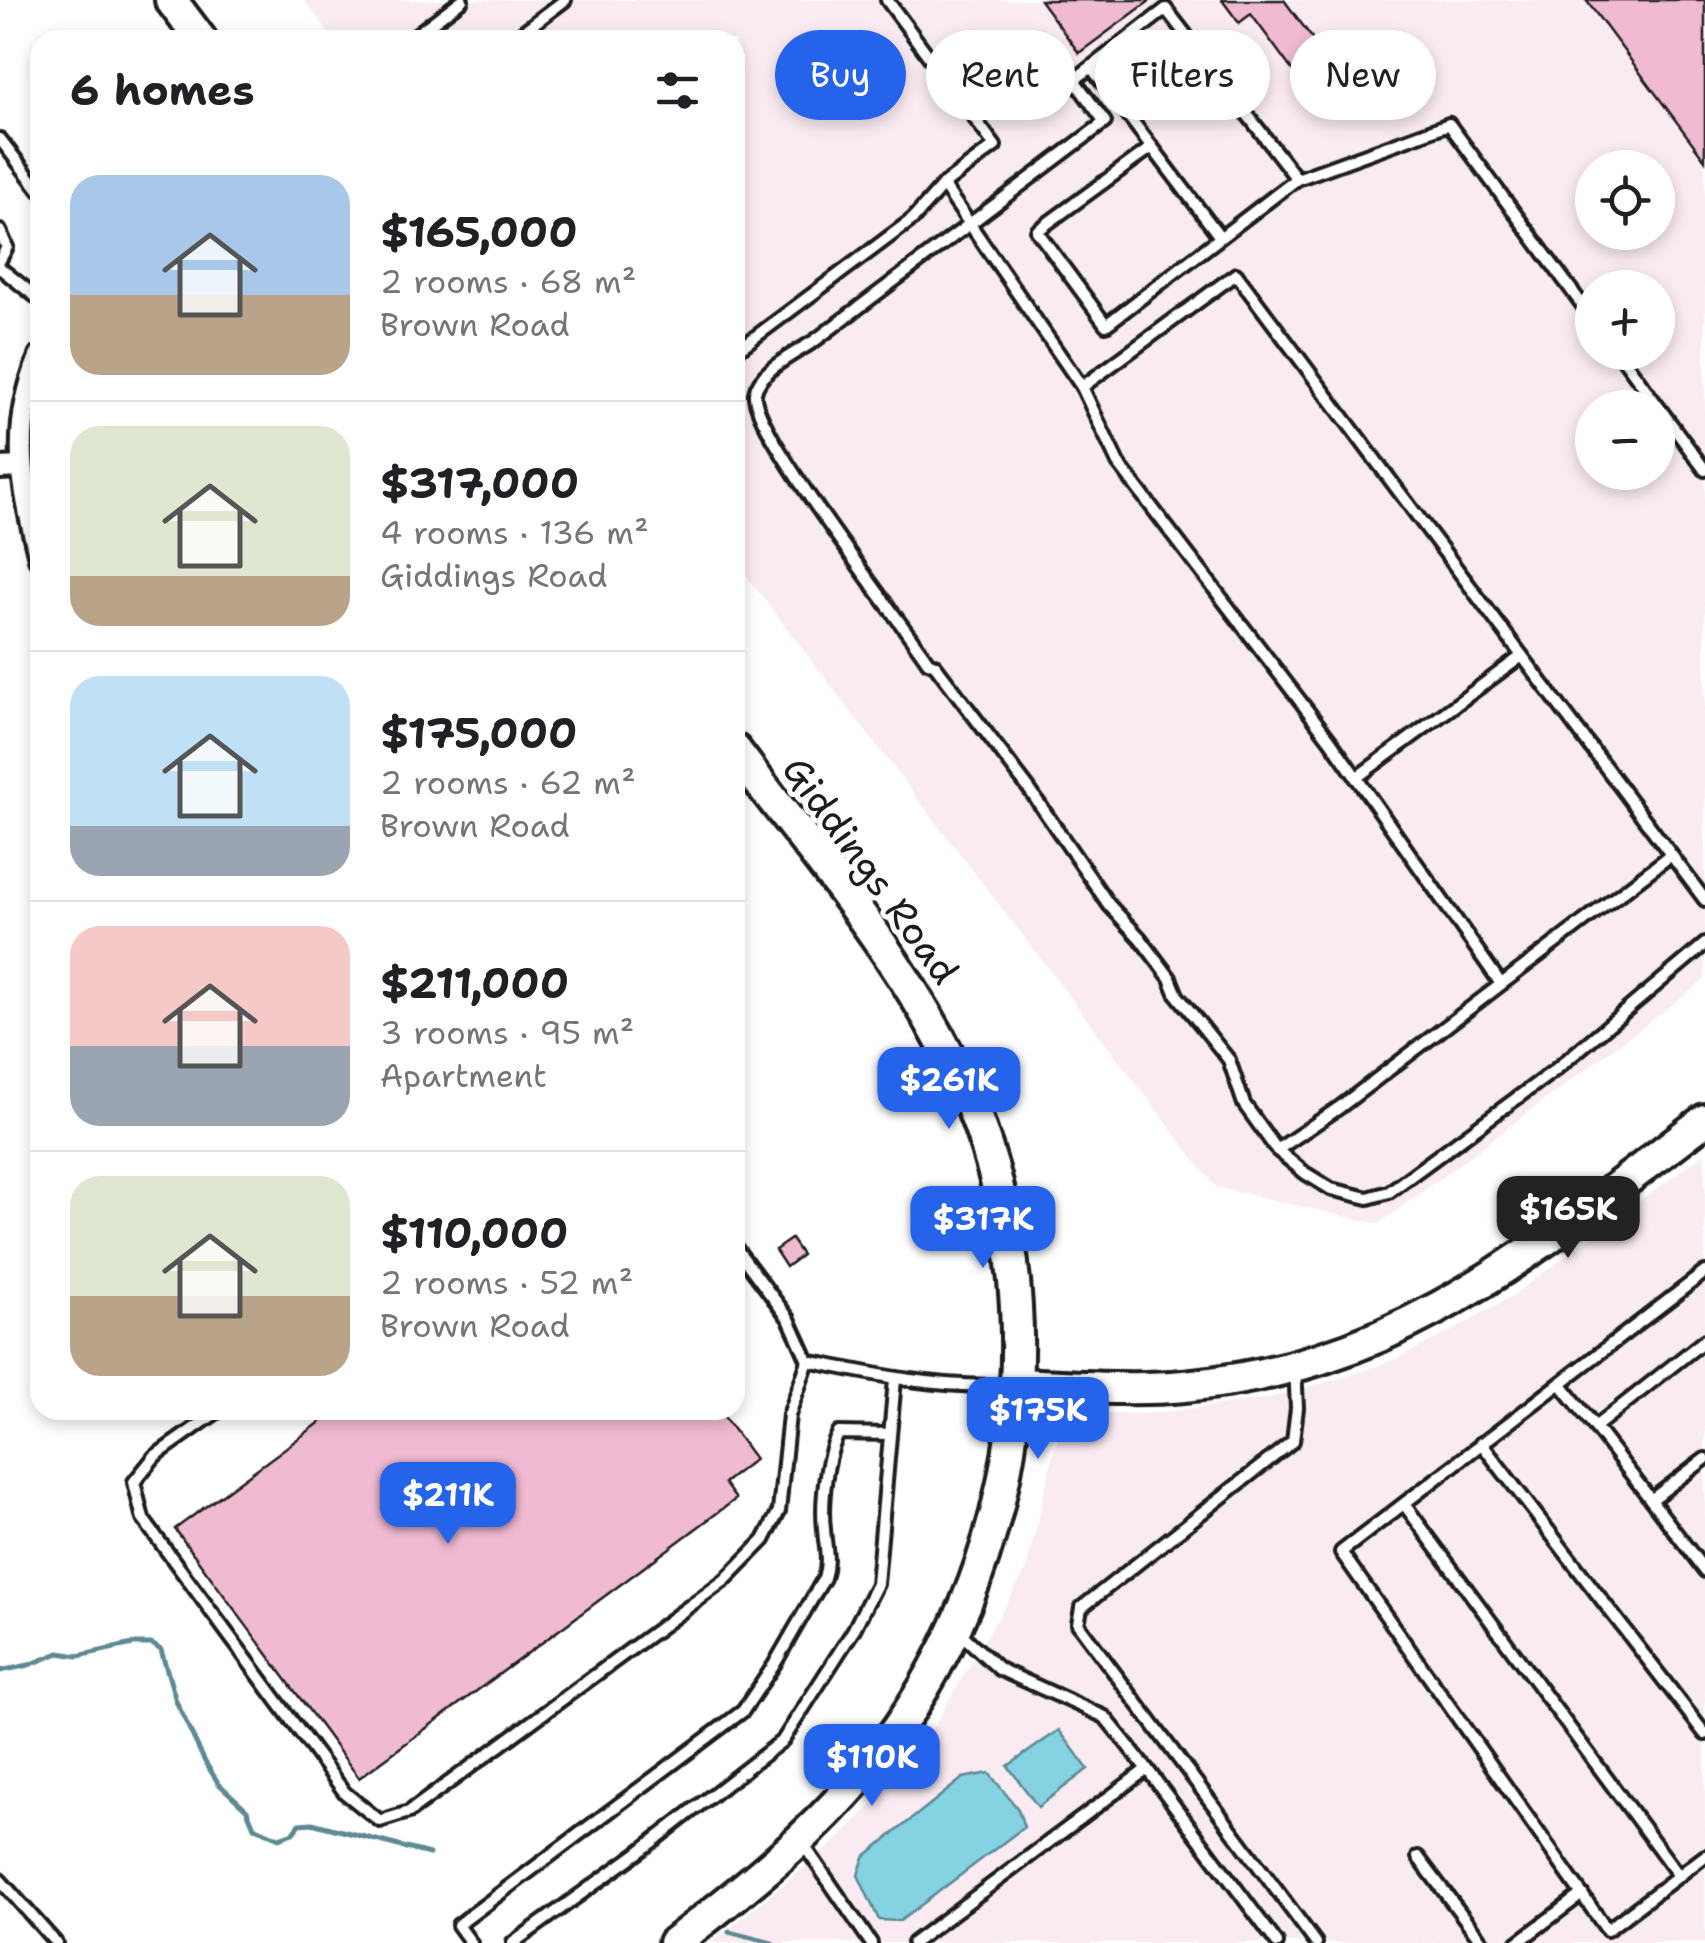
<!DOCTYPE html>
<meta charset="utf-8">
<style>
:root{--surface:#fff;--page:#f2f2f2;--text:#202124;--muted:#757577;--line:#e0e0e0;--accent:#2563eb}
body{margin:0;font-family:"Shantell Sans",sans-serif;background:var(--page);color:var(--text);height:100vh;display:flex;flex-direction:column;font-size:38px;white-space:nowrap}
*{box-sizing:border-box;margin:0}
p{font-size:32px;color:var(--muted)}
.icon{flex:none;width:55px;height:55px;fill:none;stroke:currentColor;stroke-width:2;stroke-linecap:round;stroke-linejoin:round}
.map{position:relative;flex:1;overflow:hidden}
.side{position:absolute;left:30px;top:30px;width:715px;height:1390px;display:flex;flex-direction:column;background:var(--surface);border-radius:30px;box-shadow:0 5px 15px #0003}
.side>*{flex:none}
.guide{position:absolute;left:775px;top:30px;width:780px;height:90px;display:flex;gap:20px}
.tools{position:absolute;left:1575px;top:150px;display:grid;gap:20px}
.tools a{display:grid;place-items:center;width:100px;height:100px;border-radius:50%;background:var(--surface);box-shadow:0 5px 15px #0003;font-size:50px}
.price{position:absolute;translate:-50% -85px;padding:0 22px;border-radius:20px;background:var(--accent);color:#fff;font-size:32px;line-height:65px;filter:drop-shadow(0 2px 5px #0008)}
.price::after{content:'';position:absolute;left:50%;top:60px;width:30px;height:22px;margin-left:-15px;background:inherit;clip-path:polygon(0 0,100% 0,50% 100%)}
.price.current{background:#222;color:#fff}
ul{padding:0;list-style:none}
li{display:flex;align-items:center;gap:30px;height:250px;padding:0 40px}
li+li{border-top:2px solid var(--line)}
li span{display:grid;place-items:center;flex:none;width:280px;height:200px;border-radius:30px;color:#555}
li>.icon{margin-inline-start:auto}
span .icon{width:120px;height:120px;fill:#fffc;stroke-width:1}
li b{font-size:42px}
h2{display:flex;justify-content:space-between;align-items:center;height:120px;padding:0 40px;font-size:42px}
.chip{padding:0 35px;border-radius:45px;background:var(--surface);box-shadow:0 5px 15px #0003;font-size:35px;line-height:90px}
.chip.current{background:var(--accent);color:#fff}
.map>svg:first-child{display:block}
.built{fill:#faeaf2;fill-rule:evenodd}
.water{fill:#85d2e3;stroke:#5b8993;stroke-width:2.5}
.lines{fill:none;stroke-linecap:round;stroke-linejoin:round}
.stream{stroke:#5b8993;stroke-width:5}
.building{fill:#f0bad3;stroke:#1c1c1c;stroke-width:2.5}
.service-casing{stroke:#1c1c1c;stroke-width:18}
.minor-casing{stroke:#1c1c1c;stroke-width:28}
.secondary-casing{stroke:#1c1c1c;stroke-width:38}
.service{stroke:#fff;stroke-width:10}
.minor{stroke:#fff;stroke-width:20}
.secondary{stroke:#fff;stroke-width:30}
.labels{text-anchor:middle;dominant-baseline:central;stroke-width:10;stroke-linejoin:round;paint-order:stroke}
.street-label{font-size:38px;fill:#1c1c1c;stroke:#fff}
</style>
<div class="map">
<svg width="1705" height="1943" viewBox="0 0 1705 1943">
<rect width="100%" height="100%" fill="#fff"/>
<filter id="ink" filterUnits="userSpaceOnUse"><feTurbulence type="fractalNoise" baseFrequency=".01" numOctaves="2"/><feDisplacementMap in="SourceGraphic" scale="20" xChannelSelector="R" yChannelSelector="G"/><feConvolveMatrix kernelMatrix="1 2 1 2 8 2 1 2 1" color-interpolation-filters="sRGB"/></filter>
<g filter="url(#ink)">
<g class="built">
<path d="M 304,0 L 1705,0 L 1705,980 L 1379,1224 L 1216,1187 L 735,561 L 735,40 L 335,40 ZM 1592,168 L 1658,168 L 1658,232 L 1592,232 ZM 1592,288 L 1658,288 L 1658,352 L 1592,352 ZM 1592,408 L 1658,408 L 1658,472 L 1592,472 Z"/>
<path d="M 1705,1153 L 1705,1943 L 711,1943 L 837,1841 L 871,1805 L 935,1724 L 1026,1571 L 1055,1447 L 1062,1431 L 1072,1422 L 1092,1413 L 1147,1414 L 1265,1399 L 1353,1375 L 1397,1358 L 1454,1330 L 1515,1294 Z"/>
</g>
<g class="water">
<path d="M 1059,1730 L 1088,1769 L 1038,1807 L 1008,1766 Z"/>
<path d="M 989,1773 L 1018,1809 L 1024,1827 L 900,1921 L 879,1920 L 858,1875 L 864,1857 L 963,1778 Z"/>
</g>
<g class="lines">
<g class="stream">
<path d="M 0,1671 L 29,1665 L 59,1653 L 78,1656 L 133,1644 L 152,1644 L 161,1650 L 176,1701 L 205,1762 L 219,1784 L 247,1810 L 254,1827 L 279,1838 L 293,1833 L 300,1824 L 312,1823 L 429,1854"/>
<path d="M 729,1932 L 772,1943"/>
</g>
</g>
<g class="building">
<path d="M 1040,0 L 1151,0 L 1079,53 Z"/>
<path d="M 1222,0 L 1284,0 L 1323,53 L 1295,74 L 1251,14 L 1239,23 Z"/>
<path d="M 1586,0 L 1705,0 L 1705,160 Z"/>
<path d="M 791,1239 L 802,1255 L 786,1267 L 775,1250 Z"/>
<path d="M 337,1410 L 719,1410 L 755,1459 L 724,1483 L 736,1499 L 359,1778 L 175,1529 Z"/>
</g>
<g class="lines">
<g class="service-casing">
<g id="service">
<path d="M 887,0 L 995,146 L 943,185 L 1082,387 L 1118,463 L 1330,740 L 1501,984"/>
<path d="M 409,40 L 462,0"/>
<path d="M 512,40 L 565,0"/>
<path d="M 1091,67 L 1074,80 L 1105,122 L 817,339 C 799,352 759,369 755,393 C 749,427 901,621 928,662 L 935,665 L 1029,789 L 1109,905 L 1140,938 L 1170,978 L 1177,995 L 1229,1060 L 1244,1104 L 1277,1150 L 1305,1173 L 1331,1189 L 1368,1198 L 1389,1192 L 1555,1070 L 1705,944"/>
<path d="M 0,139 L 40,191"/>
<path d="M 1152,147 L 1220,237"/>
<path d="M 1297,179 L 1166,9 L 1091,67 L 1152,147 L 1037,231 L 1106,325 L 1297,179 L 1449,124 L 1592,318"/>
<path d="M 0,231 L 7,247 L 0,260"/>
<path d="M 0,268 L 40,300"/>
<path d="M 735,352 L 913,219 L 943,185"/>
<path d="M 1618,352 L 1705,470"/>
<path d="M 1082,387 L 1236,274 L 1705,900"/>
<path d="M 1356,778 L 1522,656"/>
<path d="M 1277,1150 L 1340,1107 L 1671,855"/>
<path d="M 1705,1272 L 1341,1552 L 1607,1930 L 1705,1856"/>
<path d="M 808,1361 C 875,1375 942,1389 1010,1385"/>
<path d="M 1295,1367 L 1297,1408 L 1293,1441 L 1081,1608 L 1078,1624 L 1316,1943"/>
<path d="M 1561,1384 L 1595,1427 L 1705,1340"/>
<path d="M 220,1410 L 155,1456 L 134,1482 L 143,1519 L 345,1793 L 380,1821 L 409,1812 L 725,1580 L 764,1540 L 779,1511 L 789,1415 L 808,1361 L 789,1319 L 735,1247"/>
<path d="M 1595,1427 L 1651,1500 L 1705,1459"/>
<path d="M 1481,1443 L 1705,1734"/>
<path d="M 1651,1500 L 1705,1571"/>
<path d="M 1404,1504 L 1679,1876"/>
<path d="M 1147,1769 L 1277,1943"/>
<path d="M 801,1841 L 871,1943"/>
<path d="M 1418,1857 L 1483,1943"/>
<path d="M 0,1880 L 56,1943"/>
<path d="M 471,1943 L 458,1925 L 743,1711 L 774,1665 L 824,1578 C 830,1559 825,1548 824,1529 C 821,1504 826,1454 839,1433 L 889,1434"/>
<path d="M 513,1943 L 639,1852 L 783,1740 L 853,1631 L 877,1584 L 895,1379"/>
<path d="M 913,1943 L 1147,1769 L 1105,1717 L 999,1669 L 956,1629"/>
<path d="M 1517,1943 L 1582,1894"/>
</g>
</g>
<g class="minor-casing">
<g id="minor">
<path d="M 40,357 C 10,431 22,484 40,558"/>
<path d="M 0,468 L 20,467"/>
</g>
</g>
<g class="secondary-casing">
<g id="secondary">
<path d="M 171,0 L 201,40"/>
<path d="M 1017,1384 C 1073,1386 1129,1391 1184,1386 C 1404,1366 1538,1246 1705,1120"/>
<path d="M 674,1943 C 745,1889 814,1834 870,1765 C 1029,1569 1064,1287 951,1060 C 895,948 810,850 735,750"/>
</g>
</g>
<use href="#service" class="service"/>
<use href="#minor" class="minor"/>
<use href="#secondary" class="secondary"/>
</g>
</g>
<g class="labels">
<g class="street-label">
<text transform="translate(871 870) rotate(54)">Giddings Road</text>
</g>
</g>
</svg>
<div class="tools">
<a><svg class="icon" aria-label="locate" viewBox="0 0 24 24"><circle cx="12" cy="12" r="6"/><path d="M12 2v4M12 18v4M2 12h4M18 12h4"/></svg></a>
<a>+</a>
<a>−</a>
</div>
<b class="price" style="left:949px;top:1132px">$261K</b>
<b class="price current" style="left:1568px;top:1261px">$165K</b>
<b class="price" style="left:983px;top:1271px">$317K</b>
<b class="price" style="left:1038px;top:1462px">$175K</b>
<b class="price" style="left:448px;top:1547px">$211K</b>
<b class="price" style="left:872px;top:1809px">$110K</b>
<div class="guide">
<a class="chip current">Buy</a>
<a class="chip">Rent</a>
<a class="chip">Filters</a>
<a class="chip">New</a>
</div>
<section class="side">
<h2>6 homes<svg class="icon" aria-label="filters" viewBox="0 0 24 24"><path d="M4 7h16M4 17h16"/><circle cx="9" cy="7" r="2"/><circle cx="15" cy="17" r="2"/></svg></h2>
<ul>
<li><span style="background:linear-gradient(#a9c7e8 60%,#b9a48a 0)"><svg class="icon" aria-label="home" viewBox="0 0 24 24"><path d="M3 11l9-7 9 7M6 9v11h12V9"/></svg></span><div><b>$165,000</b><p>2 rooms · 68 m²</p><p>Brown Road</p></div></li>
<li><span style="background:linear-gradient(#dfe7d0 75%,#b9a48a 0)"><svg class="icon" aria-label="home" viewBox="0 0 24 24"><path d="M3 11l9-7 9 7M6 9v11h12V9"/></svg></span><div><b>$317,000</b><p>4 rooms · 136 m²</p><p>Giddings Road</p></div></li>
<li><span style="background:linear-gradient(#bfe0f5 75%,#9aa5b1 0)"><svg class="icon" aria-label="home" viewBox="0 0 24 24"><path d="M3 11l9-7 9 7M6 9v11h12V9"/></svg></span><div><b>$175,000</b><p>2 rooms · 62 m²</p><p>Brown Road</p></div></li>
<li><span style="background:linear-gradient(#f6c9c9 60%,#9aa5b1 0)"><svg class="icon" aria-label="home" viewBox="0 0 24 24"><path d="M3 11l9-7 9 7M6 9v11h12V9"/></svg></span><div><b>$211,000</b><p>3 rooms · 95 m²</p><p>Apartment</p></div></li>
<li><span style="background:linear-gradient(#dfe7d0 60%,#b9a48a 0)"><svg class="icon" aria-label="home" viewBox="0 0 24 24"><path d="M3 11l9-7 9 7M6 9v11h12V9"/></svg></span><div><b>$110,000</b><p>2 rooms · 52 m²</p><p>Brown Road</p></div></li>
</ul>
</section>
</div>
